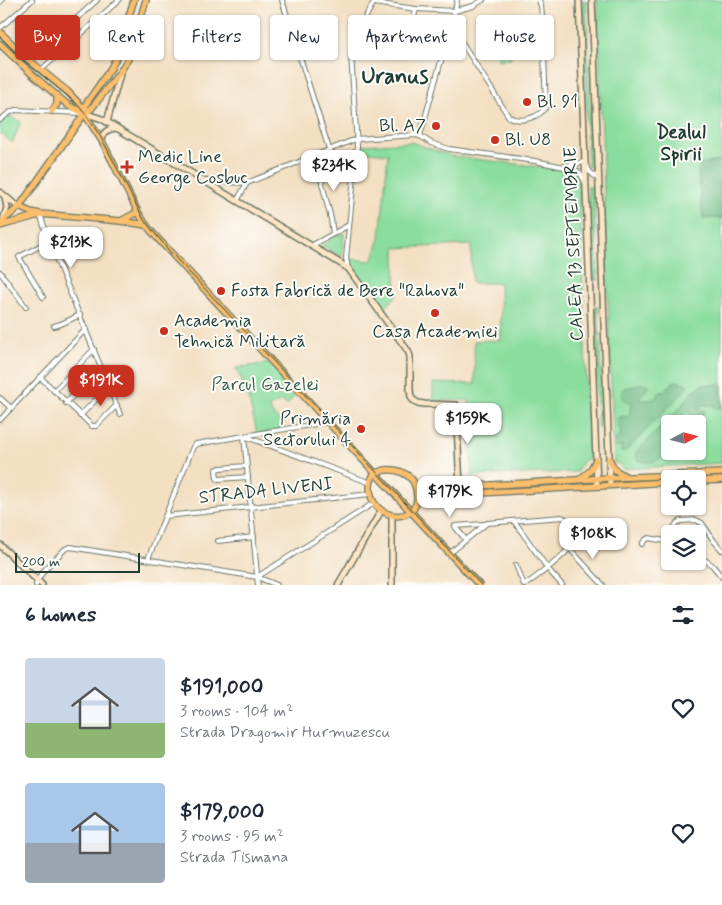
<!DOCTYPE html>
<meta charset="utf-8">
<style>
:root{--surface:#fff;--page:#f2f2f3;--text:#1f2937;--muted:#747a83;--accent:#c8321e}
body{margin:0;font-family:Mynerve,sans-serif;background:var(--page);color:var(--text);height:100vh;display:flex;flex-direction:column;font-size:19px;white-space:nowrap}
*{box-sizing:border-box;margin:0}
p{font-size:16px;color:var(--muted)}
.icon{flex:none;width:28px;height:28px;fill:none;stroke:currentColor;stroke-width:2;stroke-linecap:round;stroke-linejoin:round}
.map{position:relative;height:585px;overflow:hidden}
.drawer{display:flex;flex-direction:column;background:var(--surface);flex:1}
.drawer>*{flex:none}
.banner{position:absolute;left:15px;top:15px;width:692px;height:45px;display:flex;gap:10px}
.needle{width:32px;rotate:83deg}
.buttons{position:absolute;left:661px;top:415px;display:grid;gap:10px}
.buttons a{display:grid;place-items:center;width:45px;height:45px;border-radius:5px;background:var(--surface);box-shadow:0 1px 4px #0004;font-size:25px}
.scale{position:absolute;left:15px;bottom:12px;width:125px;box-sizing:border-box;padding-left:5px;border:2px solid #1f3d34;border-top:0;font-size:14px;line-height:18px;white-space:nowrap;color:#1f3d34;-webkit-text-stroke:4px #fdfcf7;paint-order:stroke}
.price{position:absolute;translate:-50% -42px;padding:0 11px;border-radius:10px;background:#fff;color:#222;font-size:16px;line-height:32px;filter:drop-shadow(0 1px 2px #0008)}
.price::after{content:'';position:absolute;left:50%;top:30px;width:15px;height:11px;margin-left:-8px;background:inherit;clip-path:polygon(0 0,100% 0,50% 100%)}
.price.active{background:var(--accent);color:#fff}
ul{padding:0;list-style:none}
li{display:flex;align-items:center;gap:15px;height:125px;padding:0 25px}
li span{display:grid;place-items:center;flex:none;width:140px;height:100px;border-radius:5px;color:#555}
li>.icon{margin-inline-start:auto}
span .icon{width:60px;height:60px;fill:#fffc;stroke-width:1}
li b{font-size:21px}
h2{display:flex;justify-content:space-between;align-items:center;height:60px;padding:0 25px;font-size:21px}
.tag{padding:0 18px;border-radius:5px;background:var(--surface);box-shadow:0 1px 4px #0004;font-size:18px;line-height:45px}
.tag.active{background:var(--accent);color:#fff}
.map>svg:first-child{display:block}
.green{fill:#8add9e;stroke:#548d69;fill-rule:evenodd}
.forest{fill:#6fbc85;stroke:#477c5c}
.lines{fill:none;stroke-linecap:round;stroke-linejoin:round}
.street-casing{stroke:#697666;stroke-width:6}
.secondary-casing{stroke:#697666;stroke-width:8}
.primary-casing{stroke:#697666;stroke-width:8}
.street{stroke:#fff;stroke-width:4}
.secondary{stroke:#fde5c5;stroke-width:5}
.primary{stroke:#fabe6d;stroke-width:5.5}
.tram{stroke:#1f3d34;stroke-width:1}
.poi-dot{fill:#c8321e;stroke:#fdfcf7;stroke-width:2}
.labels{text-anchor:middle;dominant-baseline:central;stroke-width:4;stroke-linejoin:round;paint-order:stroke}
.poi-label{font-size:18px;fill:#1f3d34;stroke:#fdfcf7;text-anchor:start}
.street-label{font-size:18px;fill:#1f3d34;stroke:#fdfcf7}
.park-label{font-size:18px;fill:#345d49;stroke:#fdfcf7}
.neighbourhood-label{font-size:19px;font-weight:bold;fill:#1f3d34;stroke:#fdfcf7}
.district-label{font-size:22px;font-weight:bold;fill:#1f3d34;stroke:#fdfcf7}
</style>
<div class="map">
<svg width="722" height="585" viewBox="0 0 722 585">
<rect width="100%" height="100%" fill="#fdfcf7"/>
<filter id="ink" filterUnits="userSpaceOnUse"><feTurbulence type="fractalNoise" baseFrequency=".02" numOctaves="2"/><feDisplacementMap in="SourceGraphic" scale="10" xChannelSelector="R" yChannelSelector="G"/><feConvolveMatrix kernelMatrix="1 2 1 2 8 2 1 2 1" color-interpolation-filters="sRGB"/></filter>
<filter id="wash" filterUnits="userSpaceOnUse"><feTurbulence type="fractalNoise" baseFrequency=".0096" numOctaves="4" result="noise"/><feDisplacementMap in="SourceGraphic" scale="20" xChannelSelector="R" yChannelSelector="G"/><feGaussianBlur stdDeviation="1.12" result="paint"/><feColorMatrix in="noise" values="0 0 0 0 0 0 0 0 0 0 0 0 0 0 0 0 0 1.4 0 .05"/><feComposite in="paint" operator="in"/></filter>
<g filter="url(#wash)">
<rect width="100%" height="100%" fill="#f3dfc2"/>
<g class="green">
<path d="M 582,0 L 586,0 L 592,166 L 590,168 L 588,166 Z"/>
<path d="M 597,0 L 722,0 L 722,463 L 622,469 L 620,465 L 614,462 ZM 670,424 L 698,424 L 698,451 L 670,451 Z"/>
<path d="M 509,35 L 511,59 L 498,60 L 496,36 Z"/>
<path d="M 7,115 L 21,122 L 12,143 L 2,134 L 0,136 L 0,120 Z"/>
<path d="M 411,142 L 451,156 L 574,171 L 577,174 L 579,178 L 589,457 L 582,462 L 577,472 L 472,476 L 469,400 L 433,401 L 433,383 L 475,384 L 474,341 L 501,340 L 500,283 L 472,283 L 471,245 L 395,248 L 396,296 L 383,311 L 350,267 L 350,259 L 372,261 L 380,238 L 388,154 L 360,151 L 362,145 Z"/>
<path d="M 588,187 L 593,187 L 598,280 L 594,280 L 593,258 L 591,255 Z"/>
<path d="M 341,233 L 344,234 L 344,235 L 342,255 L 341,257 L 322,245 Z"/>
<path d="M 594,307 L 598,307 L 603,413 L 601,414 L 600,428 L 598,428 Z"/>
<path d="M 269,363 L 297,393 L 287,405 L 282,401 L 269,407 L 273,415 L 282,423 L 282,430 L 257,434 L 248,395 L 243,395 L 242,381 L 236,368 Z"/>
</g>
<g class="forest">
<path d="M 716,161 L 722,161 L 722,218 L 703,219 L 698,173 L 700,165 Z"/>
<path d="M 677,381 L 687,384 L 688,387 L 626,451 L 621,452 L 620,450 L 622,447 L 621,446 L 617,448 L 615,445 L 616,439 L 620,437 L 620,432 L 621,430 L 618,427 L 618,418 L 623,416 L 627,417 L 630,414 C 629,408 631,405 631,402 L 627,402 L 624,401 L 624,398 L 621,396 L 622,390 L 624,388 L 636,386 L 637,384 L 648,384 L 649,386 C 647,391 642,393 639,398 L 640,400 L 650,400 L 656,398 L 659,393 L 666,391 L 668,387 L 671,386 L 673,382 Z"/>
<path d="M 722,384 L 722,407 L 717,408 C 711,403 706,405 698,406 L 697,409 L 705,411 L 702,415 L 694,416 L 687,411 L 681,417 L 678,424 L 670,424 L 670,440 L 665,448 L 668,453 C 657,461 652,464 639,461 L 635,456 L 637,451 L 679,409 L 693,391 L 702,385 Z"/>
</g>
</g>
<g filter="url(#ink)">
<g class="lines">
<g class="street-casing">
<g id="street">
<path d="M 282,0 L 329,149"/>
<path d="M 0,2 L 2,0"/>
<path d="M 374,3 L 416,9 L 455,11 L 473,6 L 483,0"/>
<path d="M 451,25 L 509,117 C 520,123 539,118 546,107 L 543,27 L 541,6 L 539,0"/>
<path d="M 0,28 L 32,0"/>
<path d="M 403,42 L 410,33 L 416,9"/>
<path d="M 30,61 L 97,0"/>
<path d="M 41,70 L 119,0"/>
<path d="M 0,120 L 9,113 L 15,110 L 81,113"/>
<path d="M 420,136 L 455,11 L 457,0"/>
<path d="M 315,155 L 331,219 L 333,234"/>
<path d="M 564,166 L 584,162 L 590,172 L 598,179"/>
<path d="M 207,181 L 247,183 L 356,139 L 416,135 L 420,136 L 431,143 L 449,149 L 535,161 L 574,169 L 580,173 L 585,182"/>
<path d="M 237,201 L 247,183"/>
<path d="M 40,214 L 49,241 L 120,414"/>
<path d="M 311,246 L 349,225"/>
<path d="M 348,268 L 346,258 L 357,146 L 351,54 L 353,40 L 375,0"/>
<path d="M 0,272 L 26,307"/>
<path d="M 43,297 L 19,257 L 49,241"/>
<path d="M 54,326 L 61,324 L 80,315"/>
<path d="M 40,377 L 92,426 L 96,426 L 117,405"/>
<path d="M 54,391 L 94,349"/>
<path d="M 0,398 L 11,408"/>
<path d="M 66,403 L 101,367"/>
<path d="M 80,416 L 109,386"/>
<path d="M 0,420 L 86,329"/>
<path d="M 247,466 L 220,468 L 216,470 L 217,478 L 218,479 L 248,477"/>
<path d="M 166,516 L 370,494"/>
<path d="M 514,521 L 548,569 L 562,585"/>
<path d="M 466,540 L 456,528 L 455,526 L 485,524"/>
<path d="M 218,541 L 254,537"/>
<path d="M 642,544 L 645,540 L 649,538 L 665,541 L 677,523 L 681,521 L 696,520 L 702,523 L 714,541 L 722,550"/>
<path d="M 569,548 L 603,585"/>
<path d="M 450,553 L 487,523 L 562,517 L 566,519 L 578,531 C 578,548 539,575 525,585"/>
<path d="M 698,555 L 712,565 L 722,577"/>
<path d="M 148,559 L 193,447 L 196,444 L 328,422"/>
<path d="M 516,565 L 524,585"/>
<path d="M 257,577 L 374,503"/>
<path d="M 36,585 C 39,572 56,559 65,549 L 70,547 L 257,577 L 277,585"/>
<path d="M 258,585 L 244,436 L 371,483"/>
</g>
</g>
<g class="secondary-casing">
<g id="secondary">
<path d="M 579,0 L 597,486"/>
<path d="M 592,0 L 610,485"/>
<path d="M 84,113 L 102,119 L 348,268 L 408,351 L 410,356 L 410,390 L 411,397 L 413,400 L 418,403 L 424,404 L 456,405 L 460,487"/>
<path d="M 107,122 L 120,74"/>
<path d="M 102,141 C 103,132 107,129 116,128"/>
<path d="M 0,192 L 12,202 L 19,207"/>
<path d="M 3,220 L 7,208 L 5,197"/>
<path d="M 392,515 L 392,585"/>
<path d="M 0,545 L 42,585"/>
<path d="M 338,585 L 381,511"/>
</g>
</g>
<g class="primary-casing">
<g id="primary">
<path d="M 0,32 L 24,56 L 68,92 L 81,106 L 84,113 L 102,141 L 138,212 L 146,225 L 159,240 L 479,585"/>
<path d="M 0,44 L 34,76 L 69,106 L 84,113"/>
<path d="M 52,111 L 57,104 L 57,95"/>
<path d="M 84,113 L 91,109 L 120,72 L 128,59 L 146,0"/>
<path d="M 19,207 L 30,212 L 40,214 L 121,221 L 146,225"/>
<path d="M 121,221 L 138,212"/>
<path d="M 0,223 L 19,207 L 80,120 L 84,113 L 86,104 L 111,68 L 115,60 L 134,0"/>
<path d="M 0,226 L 39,215"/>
<path d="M 609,459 L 615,470 L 625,476"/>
<path d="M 385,470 C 396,469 406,472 413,481 C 416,486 417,494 417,500 C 413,526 369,518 370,487 C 370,482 372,477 375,473 Z"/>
<path d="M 580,479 L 590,471 L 596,460"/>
<path d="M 698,481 L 722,480"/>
<path d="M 415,485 L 419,488 L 427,489 L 609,478 L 722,473"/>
<path d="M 417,501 L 423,497 L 427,496 L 670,482"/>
</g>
</g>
<use href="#street" class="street"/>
<use href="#secondary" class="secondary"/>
<use href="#primary" class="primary"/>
<path class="tram" d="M 0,37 L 21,58 L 76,103 L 87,116 L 102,139 L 144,220 L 171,253 L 292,381 L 481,585"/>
</g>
</g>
<g class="poi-dot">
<circle cx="527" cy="102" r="5"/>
<circle cx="436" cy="126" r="5"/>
<circle cx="495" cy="140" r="5"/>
<path d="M124.5 159.5h5v5h5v5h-5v5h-5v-5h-5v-5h5z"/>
<circle cx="221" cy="291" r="5"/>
<circle cx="435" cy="313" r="5"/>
<circle cx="164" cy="331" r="5"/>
<circle cx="361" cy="429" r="5"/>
</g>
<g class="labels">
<g class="poi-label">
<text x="537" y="102">Bl. 91</text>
<text x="426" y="126" text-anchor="end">Bl. A7</text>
<text x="505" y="140">Bl. U8</text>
<text x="138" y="157">Medic Line<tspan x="138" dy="21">George Cosbuc</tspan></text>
<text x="231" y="291">Fosta Fabrică de Bere "Rahova"</text>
<text x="174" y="321">Academia<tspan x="174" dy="21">Tehnică Militară</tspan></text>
<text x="435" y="332" text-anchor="middle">Casa Academiei</text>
<text x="351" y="419" text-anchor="end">Primăria<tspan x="351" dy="21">Sectorului 4</tspan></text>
</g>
<g class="street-label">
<text transform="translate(574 244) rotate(-92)">CALEA 13 SEPTEMBRIE</text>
<text transform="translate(266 491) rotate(-6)">STRADA LIVENI</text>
</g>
<g class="park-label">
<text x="265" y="385">Parcul Gazelei</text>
</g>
<g class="neighbourhood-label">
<text x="681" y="132">Dealul<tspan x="681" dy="22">Spirii</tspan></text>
</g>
<g class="district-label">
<text x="395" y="77">Uranus</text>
</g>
</g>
</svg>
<div class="buttons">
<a><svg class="needle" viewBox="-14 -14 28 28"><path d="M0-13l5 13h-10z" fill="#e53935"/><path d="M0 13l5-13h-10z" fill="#747a83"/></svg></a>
<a><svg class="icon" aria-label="locate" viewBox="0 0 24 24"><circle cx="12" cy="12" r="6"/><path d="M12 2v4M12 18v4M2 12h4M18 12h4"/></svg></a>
<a><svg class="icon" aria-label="layers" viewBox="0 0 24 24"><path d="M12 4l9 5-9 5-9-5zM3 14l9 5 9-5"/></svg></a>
</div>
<div class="scale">200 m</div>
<b class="price" style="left:334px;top:192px">$234K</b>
<b class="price" style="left:71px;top:269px">$213K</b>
<b class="price active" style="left:101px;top:407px">$191K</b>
<b class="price" style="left:468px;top:445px">$159K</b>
<b class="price" style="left:450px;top:518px">$179K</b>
<b class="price" style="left:593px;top:560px">$108K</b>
<div class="banner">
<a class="tag active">Buy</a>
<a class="tag">Rent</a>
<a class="tag">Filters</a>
<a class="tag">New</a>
<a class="tag">Apartment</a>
<a class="tag">House</a>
</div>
</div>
<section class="drawer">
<h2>6 homes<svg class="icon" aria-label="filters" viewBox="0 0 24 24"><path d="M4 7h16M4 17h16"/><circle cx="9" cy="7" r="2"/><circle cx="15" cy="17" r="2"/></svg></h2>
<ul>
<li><span style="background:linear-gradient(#c9d6e8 65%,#8fb573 0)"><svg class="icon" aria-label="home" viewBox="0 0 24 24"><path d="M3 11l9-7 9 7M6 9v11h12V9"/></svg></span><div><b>$191,000</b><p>3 rooms · 104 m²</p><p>Strada Dragomir Hurmuzescu</p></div><svg class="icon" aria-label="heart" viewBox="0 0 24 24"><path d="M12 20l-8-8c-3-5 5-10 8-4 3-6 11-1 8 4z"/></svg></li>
<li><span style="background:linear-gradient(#a9c7e8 60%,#9aa5b1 0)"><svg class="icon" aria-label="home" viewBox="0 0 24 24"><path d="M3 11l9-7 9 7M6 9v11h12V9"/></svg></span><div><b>$179,000</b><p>3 rooms · 95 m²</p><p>Strada Tismana</p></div><svg class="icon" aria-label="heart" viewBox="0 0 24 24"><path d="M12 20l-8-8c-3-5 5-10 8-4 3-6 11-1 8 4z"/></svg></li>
</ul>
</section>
